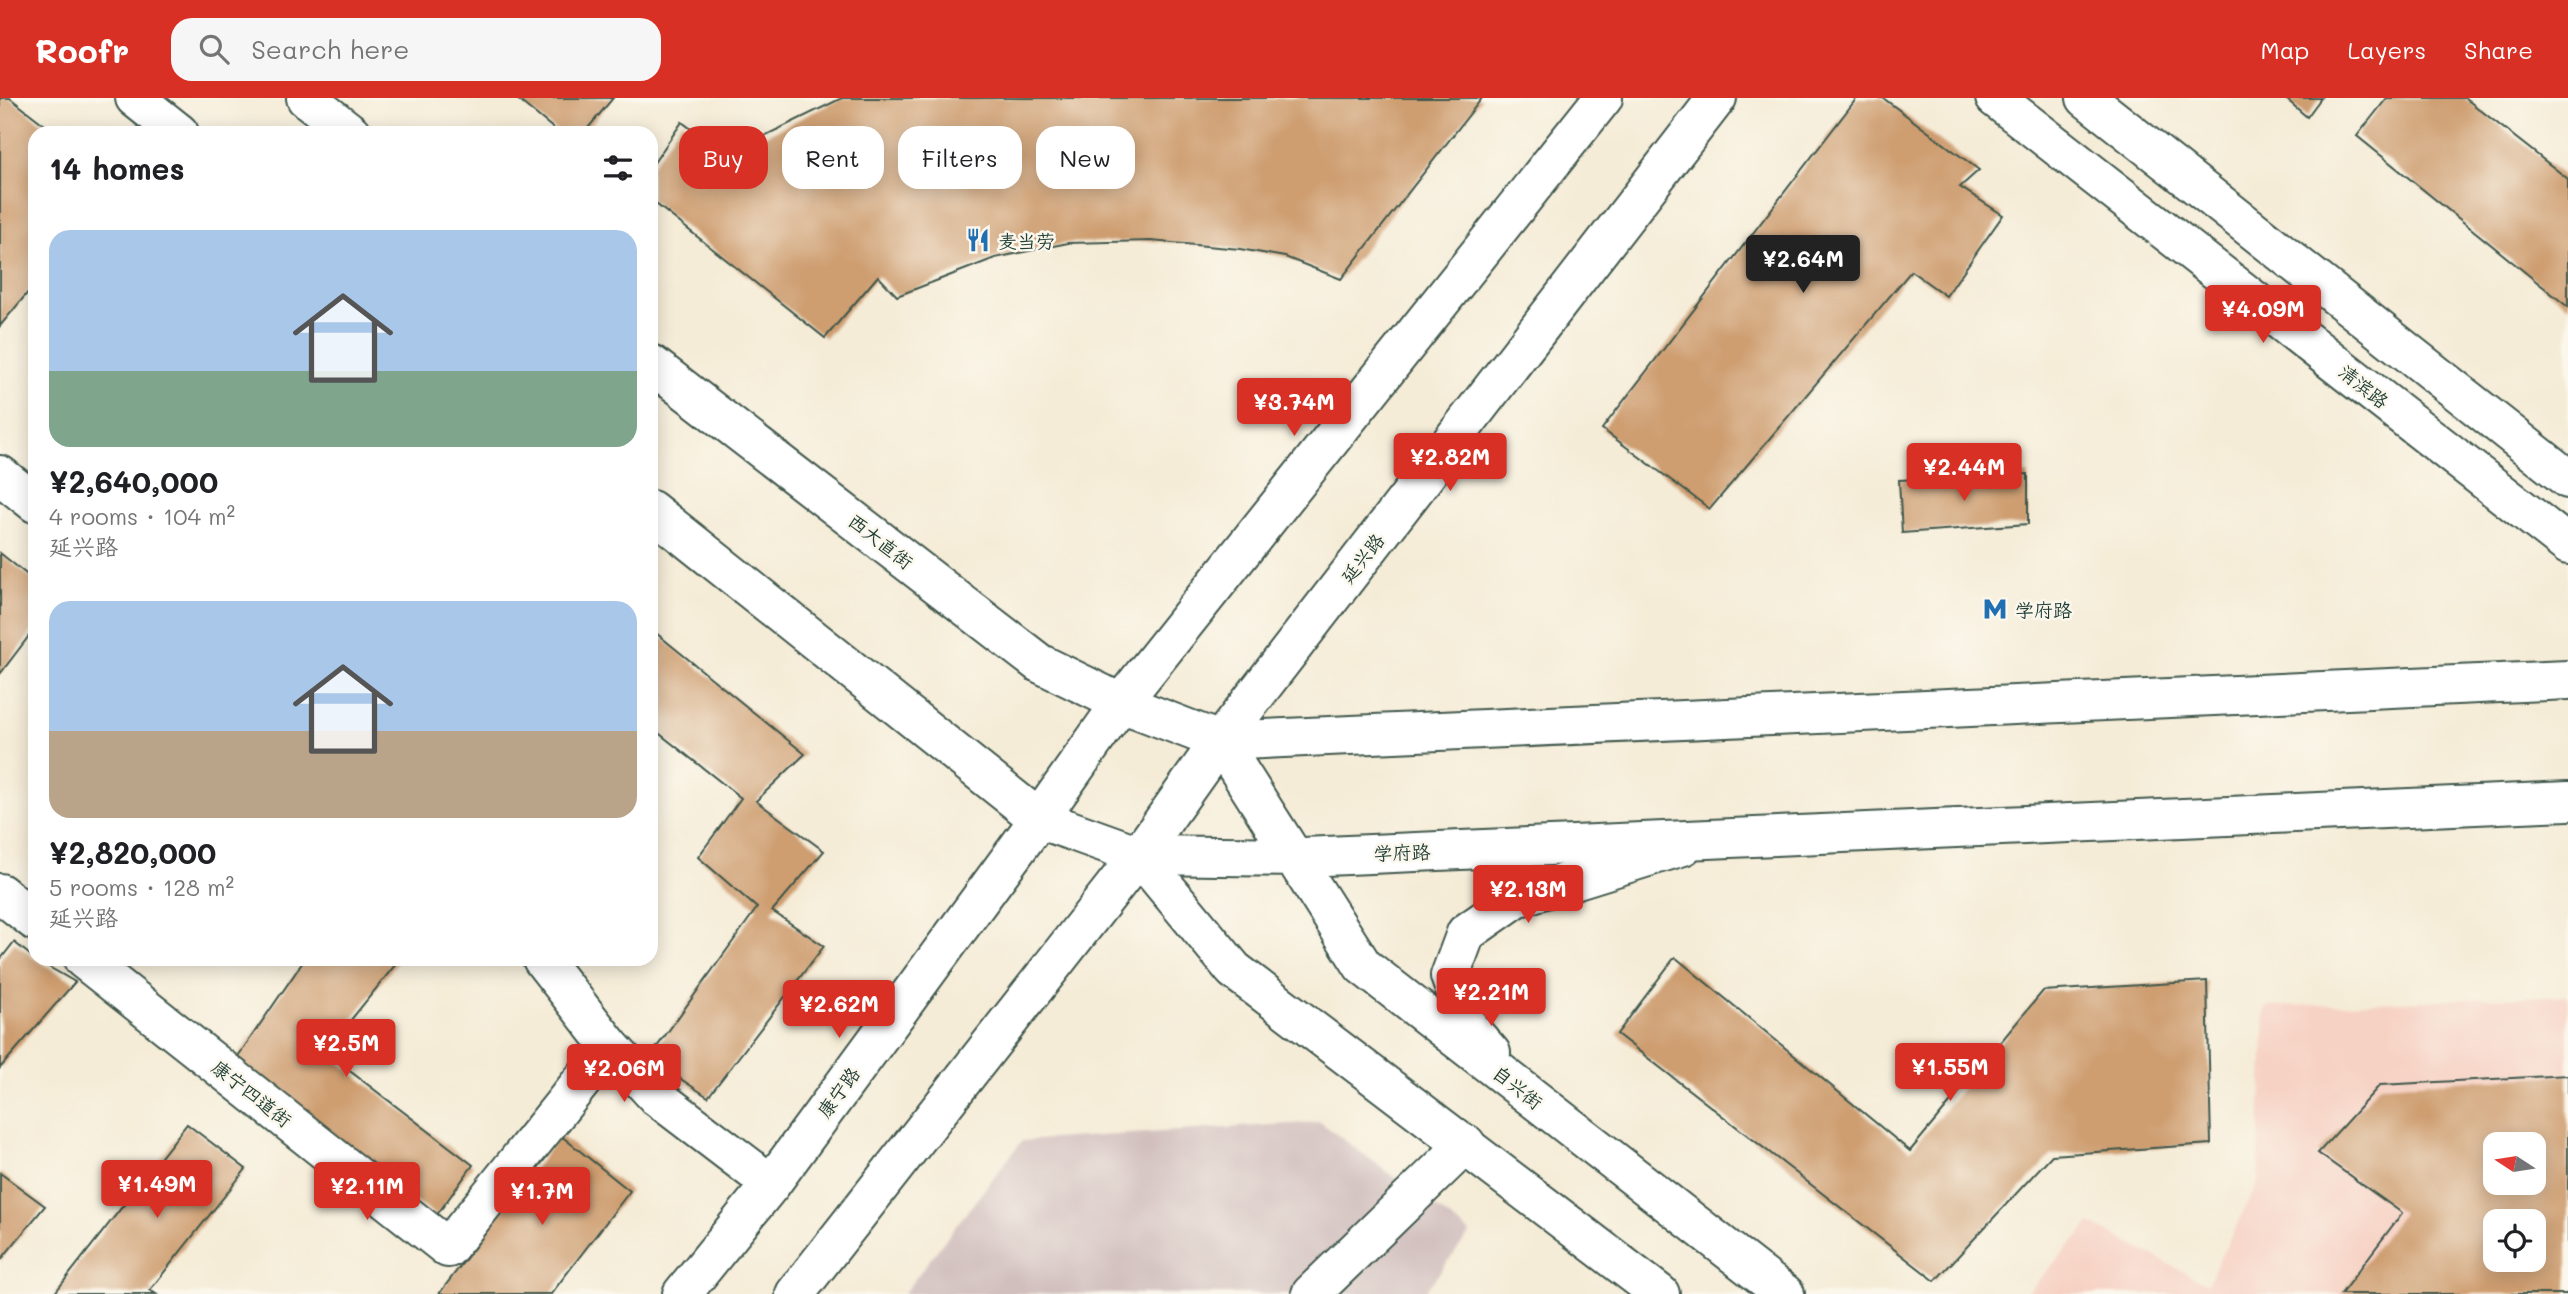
<!DOCTYPE html>
<meta charset="utf-8">
<style>
:root{--surface:#fff;--page:#f6f6f6;--text:#202124;--muted:#757577;--accent:#d93025}
body{margin:0;font-family:Mali,"LXGW WenKai TC",sans-serif;background:var(--page);color:var(--text);height:100vh;display:flex;flex-direction:column;font-size:26px;white-space:nowrap}
*{box-sizing:border-box;margin:0}
p{font-size:23px;color:var(--muted)}
.icon{flex:none;width:38px;height:38px;fill:none;stroke:currentColor;stroke-width:2;stroke-linecap:round;stroke-linejoin:round}
.map{position:relative;flex:1;overflow:hidden}
.sheet{position:absolute;left:28px;top:28px;width:630px;height:840px;display:flex;flex-direction:column;background:var(--surface);border-radius:21px;box-shadow:0 4px 18px #0003}
.sheet>*{flex:none}
.banner{position:absolute;left:679px;top:28px;width:665px;height:63px;display:flex;gap:14px}
.needle{width:46px;rotate:282deg}
.controls{position:absolute;left:2483px;top:1034px;display:grid;gap:14px}
.controls a{display:grid;place-items:center;width:63px;height:63px;border-radius:14px;background:var(--surface);box-shadow:0 4px 18px #0003;font-size:35px}
.price{position:absolute;translate:-50% -60px;padding:0 16px;border-radius:7px;background:var(--accent);color:#fff;font-size:23px;line-height:46px;filter:drop-shadow(0 2px 4px #0008)}
.price::after{content:'';position:absolute;left:50%;top:42px;width:21px;height:16px;margin-left:-10px;background:inherit;clip-path:polygon(0 0,100% 0,50% 100%)}
.price.current{background:#222;color:#fff}
ul{padding:0;list-style:none}
li{display:grid;align-content:center;gap:14px;height:371px;padding:0 21px}
li span{display:grid;place-items:center;height:217px;border-radius:21px;color:#555}
li>.icon{margin-inline-start:auto}
span .icon{width:126px;height:126px;fill:#fffc;stroke-width:1}
li b{font-size:30px}
h2{display:flex;justify-content:space-between;align-items:center;height:84px;padding:0 21px;font-size:30px}
.pill{padding:0 24px;border-radius:21px;background:var(--surface);box-shadow:0 4px 18px #0003;font-size:24px;line-height:63px}
.pill.current{background:var(--accent);color:#fff}
header{display:flex;align-items:center;gap:42px;box-sizing:border-box;height:98px;padding:0 35px;background:var(--accent);color:#fff}
header strong{font-size:33px}
nav{display:flex;gap:38px;margin-inline-start:auto;font-size:24px}
.search{width:490px;height:63px;background:var(--page);display:flex;align-items:center;gap:18px;box-sizing:border-box;padding:0 24px;border-radius:21px;color:var(--muted);font-size:26px}
.map>svg:first-child{display:block}
.built{fill:#f6d2c4;fill-rule:evenodd}
.industrial{fill:#d1bfbe}
.building{fill:#ce9d70;fill-rule:evenodd}
.lines{fill:none;stroke-linecap:round;stroke-linejoin:round}
.minor-casing{stroke:#3f574c;stroke-width:42}
.major-casing{stroke:#3f574c;stroke-width:42}
.highway-casing{stroke:#3f574c;stroke-width:42}
.minor{stroke:#fff;stroke-width:38}
.major{stroke:#fff;stroke-width:38}
.highway{stroke:#fff;stroke-width:38}
.labels{text-anchor:middle;dominant-baseline:central;stroke-width:5;stroke-linejoin:round;paint-order:stroke}
.poi-label{font-size:19px;fill:#1f3d34;stroke:#fbf7ec;text-anchor:start}
.street-label{font-size:19px;fill:#1f3d34;stroke:#fbf7ec}
</style>
<header>
<strong>Roofr</strong>
<div class="search"><svg class="icon" aria-label="search" viewBox="0 0 24 24"><circle cx="10" cy="10" r="6"/><path d="M15 15l6 6"/></svg>Search here</div>
<nav><a>Map</a><a>Layers</a><a>Share</a></nav>
</header>
<div class="map">
<svg width="2568" height="1196" viewBox="0 0 2568 1196">
<rect width="100%" height="100%" fill="#fbf7ec"/>
<filter id="ink" filterUnits="userSpaceOnUse"><feTurbulence type="fractalNoise" baseFrequency=".0143" numOctaves="2"/><feDisplacementMap in="SourceGraphic" scale="14" xChannelSelector="R" yChannelSelector="G"/><feConvolveMatrix kernelMatrix="1 2 1 2 8 2 1 2 1" color-interpolation-filters="sRGB"/></filter>
<filter id="wash" filterUnits="userSpaceOnUse"><feTurbulence type="fractalNoise" baseFrequency=".00686" numOctaves="4" result="noise"/><feDisplacementMap in="SourceGraphic" scale="28" xChannelSelector="R" yChannelSelector="G"/><feGaussianBlur stdDeviation="1.57" result="paint"/><feColorMatrix in="noise" values="0 0 0 0 0 0 0 0 0 0 0 0 0 0 0 0 0 1.4 0 .05"/><feComposite in="paint" operator="in"/></filter>
<g filter="url(#wash)">
<rect width="100%" height="100%" fill="#f5ecd7"/>
<path class="built" d="M 2568,897 L 2568,1196 L 2026,1196 L 2090,1125 L 2207,1186 L 2258,1084 L 2265,909 ZM 2496,1046 L 2534,1046 L 2534,1085 L 2496,1085 ZM 2496,1124 L 2534,1124 L 2534,1162 L 2496,1162 Z"/>
<path class="industrial" d="M 1320,1024 L 1470,1135 L 1423,1196 L 903,1196 L 1022,1043 Z"/>
<g id="blocks">
<g class="building">
<path d="M 0,0 L 10,0 L 55,35 L 35,35 L 35,186 L 0,228 Z"/>
<path d="M 516,0 L 613,0 L 584,35 L 559,35 Z"/>
<path d="M 842,0 L 1482,0 L 1341,181 L 1285,159 L 1240,151 L 1151,143 L 1068,145 L 995,160 L 897,198 L 878,178 L 825,240 L 651,102 L 651,69 L 682,24 L 725,57 Z"/>
<path d="M 1857,0 L 1883,0 L 1979,72 L 1960,89 L 2003,117 L 1946,198 L 1911,173 L 1710,411 L 1602,331 Z"/>
<path d="M 2285,0 L 2321,0 L 2307,19 Z"/>
<path d="M 2387,0 L 2465,0 L 2568,81 L 2568,209 L 2357,38 Z"/>
<path d="M 2028,376 L 2028,426 L 1902,435 L 1899,382 Z"/>
<path d="M 0,455 L 35,483 L 35,530 L 0,576 Z"/>
<path d="M 651,531 L 805,656 L 756,703 L 824,753 L 772,813 L 824,848 L 708,999 L 649,960 L 757,810 L 698,759 L 741,700 L 651,629 Z"/>
<path d="M 14,844 L 35,861 L 75,884 L 0,970 L 0,862 Z"/>
<path d="M 1675,859 L 1910,1053 L 2043,893 L 2207,883 L 2211,1046 L 2052,1057 L 1935,1183 L 1617,936 Z"/>
<path d="M 305,861 L 400,861 L 325,954 L 473,1067 L 436,1118 L 234,964 Z"/>
<path d="M 2568,977 L 2568,1196 L 2341,1196 L 2402,1115 L 2318,1055 L 2380,987 ZM 2496,1046 L 2534,1046 L 2534,1085 L 2496,1085 ZM 2496,1124 L 2534,1124 L 2534,1162 L 2496,1162 Z"/>
<path d="M 187,1026 L 246,1071 L 150,1192 L 156,1196 L 54,1196 Z"/>
<path d="M 560,1037 L 630,1093 L 551,1196 L 439,1196 Z"/>
<path d="M 0,1075 L 45,1108 L 0,1163 Z"/>
</g>
</g>
</g>
<g filter="url(#ink)">
<use href="#blocks" fill-opacity="0" stroke="#3f574c" stroke-width="2"/>
<g class="lines">
<g class="minor-casing">
<g id="minor">
<path d="M 0,377 L 35,405"/>
<path d="M 0,795 L 35,823"/>
<path d="M 83,861 L 448,1150 L 610,948"/>
<path d="M 542,861 L 610,948 L 657,999 L 771,1086"/>
<path d="M 1311,1196 L 1466,1046"/>
</g>
</g>
<g class="major-casing">
<g id="major">
<path d="M 1995,0 L 2568,447"/>
<path d="M 2086,0 L 2568,381"/>
<path d="M 1220,643 L 1363,868 L 1785,1196"/>
<path d="M 1139,757 L 1234,872 L 1660,1196"/>
<path d="M 1491,955 L 1468,929 L 1450,878 L 1466,835 L 1516,800 L 1683,748"/>
<path d="M 682,1196 L 771,1086 L 1039,721 L 1121,605 L 1603,0"/>
<path d="M 795,1196 L 1139,757 L 1220,643 L 1717,0"/>
</g>
</g>
<g class="highway-casing">
<g id="highway">
<path d="M 135,0 L 179,35"/>
<path d="M 306,0 L 351,35"/>
<path d="M 651,266 L 1039,565 L 1121,605 L 1220,643 L 2568,582"/>
<path d="M 651,412 L 1039,721 L 1139,757 L 1303,759 L 2568,703"/>
</g>
</g>
<use href="#minor" class="minor"/>
<use href="#major" class="major"/>
<use href="#highway" class="highway"/>
</g>
</g>
<defs>
<g id="restaurant-bare" transform="scale(1.89)"><path d="M-5-6h1v4h1v-4h1v4h1v-4h1v5L-1.5 .5V6h-2V.5L-5-1ZM5-6V6H3V1.5H1.5Q1.5-4 5-6Z" fill="#1f6fb2" stroke="#fbf7ec" stroke-width="2.5" paint-order="stroke"/></g>
<g id="metro-bare" transform="scale(1.89)"><path d="M-5.5 5V-5H-3L0 0L3-5H5.5V5H3V-.5L0 4L-3-.5V5Z" fill="#1f6fb2" stroke="#fbf7ec" stroke-width="2.5" paint-order="stroke"/></g>
</defs>
<g fill-rule="evenodd">
<use href="#restaurant-bare" x="978" y="142"/>
<use href="#metro-bare" x="1995" y="511"/>
</g>
<g class="labels">
<g class="poi-label">
<text x="998" y="142">麦当劳</text>
<text x="2015" y="511">学府路</text>
</g>
<g class="street-label">
<text transform="translate(2364 288) rotate(38)">清滨路</text>
<text transform="translate(881 443) rotate(38)">西大直街</text>
<text transform="translate(1362 460) rotate(-52)">延兴路</text>
<text transform="translate(1402 754) rotate(-2)">学府路</text>
<text transform="translate(1518 989) rotate(38)">自兴街</text>
<text transform="translate(838 994) rotate(-54)">康宁路</text>
<text transform="translate(252 995) rotate(38)">康宁四道街</text>
</g>
</g>
</svg>
<div class="controls">
<a><svg class="needle" viewBox="-14 -14 28 28"><path d="M0-13l5 13h-10z" fill="#e53935"/><path d="M0 13l5-13h-10z" fill="#757577"/></svg></a>
<a><svg class="icon" aria-label="locate" viewBox="0 0 24 24"><circle cx="12" cy="12" r="6"/><path d="M12 2v4M12 18v4M2 12h4M18 12h4"/></svg></a>
</div>
<b class="price current" style="left:1803px;top:197px">¥2.64M</b>
<b class="price" style="left:2263px;top:247px">¥4.09M</b>
<b class="price" style="left:1294px;top:340px">¥3.74M</b>
<b class="price" style="left:1450px;top:395px">¥2.82M</b>
<b class="price" style="left:1964px;top:405px">¥2.44M</b>
<b class="price" style="left:1528px;top:827px">¥2.13M</b>
<b class="price" style="left:1491px;top:930px">¥2.21M</b>
<b class="price" style="left:839px;top:942px">¥2.62M</b>
<b class="price" style="left:346px;top:981px">¥2.5M</b>
<b class="price" style="left:1950px;top:1005px">¥1.55M</b>
<b class="price" style="left:624px;top:1006px">¥2.06M</b>
<b class="price" style="left:157px;top:1122px">¥1.49M</b>
<b class="price" style="left:367px;top:1124px">¥2.11M</b>
<b class="price" style="left:542px;top:1129px">¥1.7M</b>
<div class="banner">
<a class="pill current">Buy</a>
<a class="pill">Rent</a>
<a class="pill">Filters</a>
<a class="pill">New</a>
</div>
<section class="sheet">
<h2>14 homes<svg class="icon" aria-label="filters" viewBox="0 0 24 24"><path d="M4 7h16M4 17h16"/><circle cx="9" cy="7" r="2"/><circle cx="15" cy="17" r="2"/></svg></h2>
<ul>
<li><span style="background:linear-gradient(#a9c7e8 65%,#7fa58c 0)"><svg class="icon" aria-label="home" viewBox="0 0 24 24"><path d="M3 11l9-7 9 7M6 9v11h12V9"/></svg></span><div><b>¥2,640,000</b><p>4 rooms · 104 m²</p><p>延兴路</p></div></li>
<li><span style="background:linear-gradient(#a9c7e8 60%,#b9a48a 0)"><svg class="icon" aria-label="home" viewBox="0 0 24 24"><path d="M3 11l9-7 9 7M6 9v11h12V9"/></svg></span><div><b>¥2,820,000</b><p>5 rooms · 128 m²</p><p>延兴路</p></div></li>
</ul>
</section>
</div>
